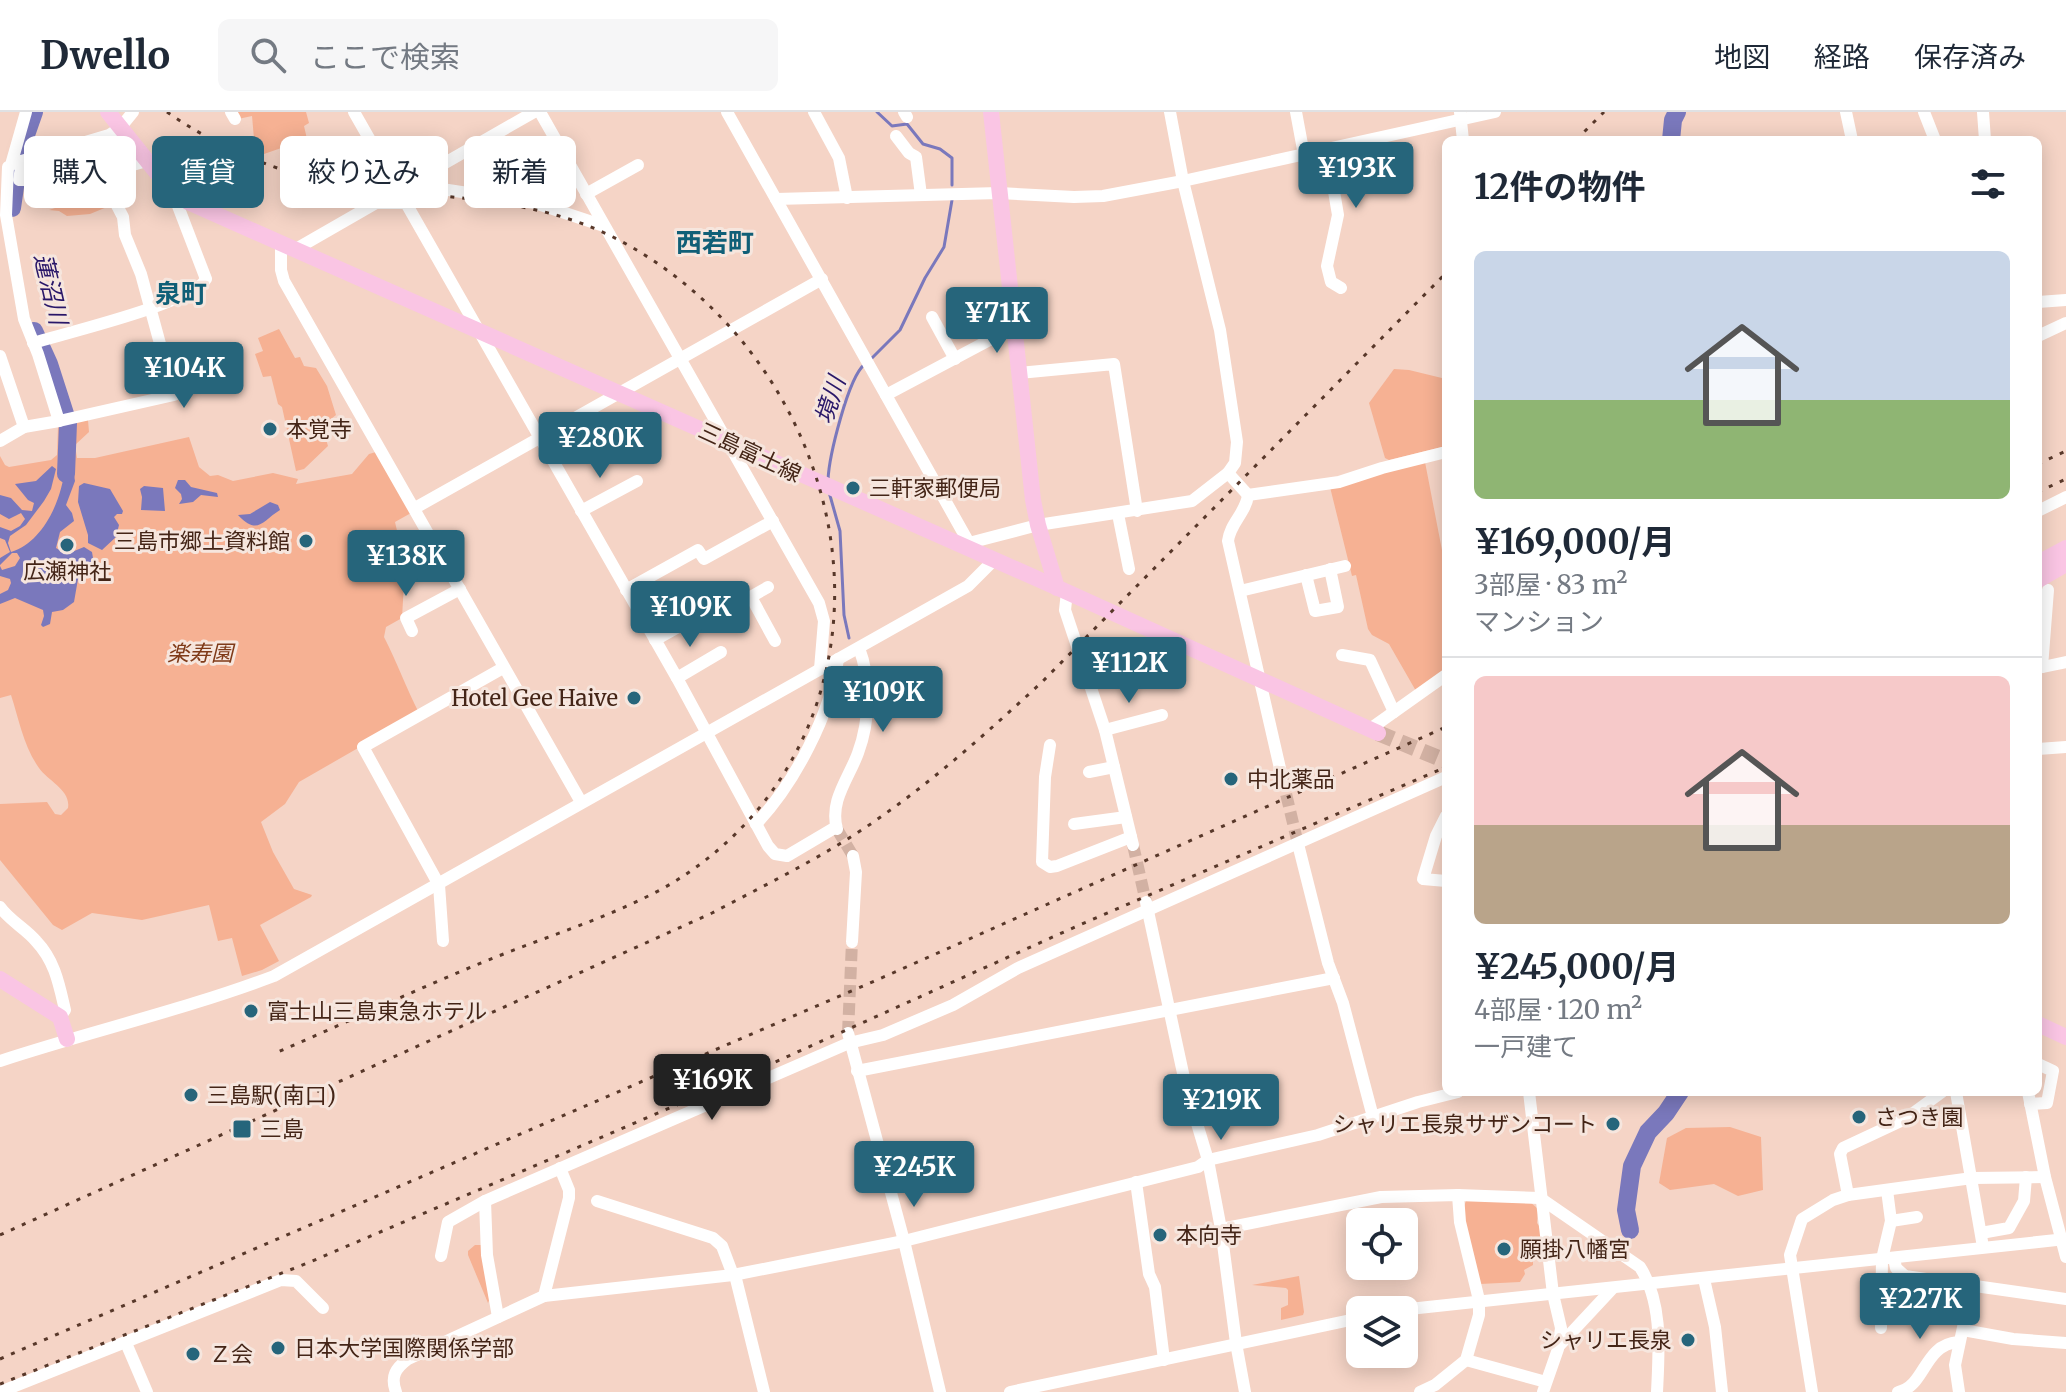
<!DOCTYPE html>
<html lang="ja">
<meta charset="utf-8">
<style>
:root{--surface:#fff;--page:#f6f6f7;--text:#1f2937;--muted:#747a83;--line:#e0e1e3;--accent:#26657b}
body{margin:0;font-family:Merriweather,"Noto Sans JP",serif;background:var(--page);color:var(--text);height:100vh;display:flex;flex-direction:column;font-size:30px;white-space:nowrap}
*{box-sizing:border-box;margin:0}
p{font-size:26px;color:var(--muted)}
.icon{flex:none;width:44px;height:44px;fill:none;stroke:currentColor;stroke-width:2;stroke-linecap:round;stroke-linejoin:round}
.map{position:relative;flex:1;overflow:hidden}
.side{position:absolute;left:1442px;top:24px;width:600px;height:960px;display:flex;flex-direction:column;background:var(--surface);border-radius:12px;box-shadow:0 4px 20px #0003}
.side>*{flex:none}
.top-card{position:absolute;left:24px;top:24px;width:760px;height:72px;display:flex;gap:16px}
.buttons{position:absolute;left:1346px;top:1096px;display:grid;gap:16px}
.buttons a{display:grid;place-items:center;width:72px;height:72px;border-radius:12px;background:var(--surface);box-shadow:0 4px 20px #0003;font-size:40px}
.price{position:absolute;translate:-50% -68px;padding:0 18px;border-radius:8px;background:var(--accent);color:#fff;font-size:26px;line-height:52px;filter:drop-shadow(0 2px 4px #0008)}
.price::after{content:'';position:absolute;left:50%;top:48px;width:24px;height:18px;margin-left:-12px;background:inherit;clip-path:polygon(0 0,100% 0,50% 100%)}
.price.current{background:#222;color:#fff}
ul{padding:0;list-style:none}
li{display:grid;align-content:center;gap:16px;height:424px;padding:0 32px}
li+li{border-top:2px solid var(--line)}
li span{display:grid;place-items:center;height:248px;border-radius:12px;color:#555}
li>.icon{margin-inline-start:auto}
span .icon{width:144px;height:144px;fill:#fffc;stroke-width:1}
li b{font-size:34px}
h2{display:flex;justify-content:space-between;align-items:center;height:96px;padding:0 32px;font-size:34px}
.pill{padding:0 28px;border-radius:12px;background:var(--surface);box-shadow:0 4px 20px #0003;font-size:28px;line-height:72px}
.pill.current{background:var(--accent);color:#fff}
header{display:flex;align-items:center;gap:48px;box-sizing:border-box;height:112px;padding:0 40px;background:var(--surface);border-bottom:2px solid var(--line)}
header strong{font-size:38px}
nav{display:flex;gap:44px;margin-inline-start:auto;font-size:28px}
.search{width:560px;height:72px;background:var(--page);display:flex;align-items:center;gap:20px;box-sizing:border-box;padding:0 28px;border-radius:12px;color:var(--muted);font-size:30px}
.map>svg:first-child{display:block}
.green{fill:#f6b193}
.water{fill:#7a78bc}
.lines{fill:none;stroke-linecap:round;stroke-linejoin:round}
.stream{stroke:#7a78bc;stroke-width:3}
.river{stroke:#7a78bc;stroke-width:18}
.minor-tunnel{stroke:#d2b1a3;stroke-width:12;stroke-dasharray:12 6;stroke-linecap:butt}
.major-tunnel{stroke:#d2b1a3;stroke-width:16;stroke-dasharray:16 8;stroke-linecap:butt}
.minor{stroke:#fff;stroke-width:12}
.major{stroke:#fac5e4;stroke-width:16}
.rail{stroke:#58382a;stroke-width:3;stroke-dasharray:4 8;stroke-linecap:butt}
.poi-dot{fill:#26657b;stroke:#f6e6de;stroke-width:3}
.labels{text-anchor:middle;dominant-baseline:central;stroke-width:6;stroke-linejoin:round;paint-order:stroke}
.poi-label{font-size:22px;fill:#442517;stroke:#f6e6de;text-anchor:start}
.street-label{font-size:22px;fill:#442517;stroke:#f6e6de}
.park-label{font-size:22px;font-style:italic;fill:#7f3a18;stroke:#f6e6de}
.water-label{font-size:24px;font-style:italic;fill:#291769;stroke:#f6e6de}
.quarter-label{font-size:26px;font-weight:bold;fill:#105f77;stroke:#f6e6de}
</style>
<header>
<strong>Dwello</strong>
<div class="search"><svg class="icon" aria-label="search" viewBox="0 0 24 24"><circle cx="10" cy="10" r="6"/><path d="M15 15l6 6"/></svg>ここで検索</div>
<nav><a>地図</a><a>経路</a><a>保存済み</a></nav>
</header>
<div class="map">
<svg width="2066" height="1280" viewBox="0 0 2066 1280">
<rect width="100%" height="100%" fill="#f5d4c6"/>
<g class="green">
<path d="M 235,0 L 306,0 L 309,11 L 304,14 L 307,27 L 264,42 L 255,38 L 252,4 L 238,7 Z"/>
<path d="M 102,87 L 110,90 L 112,96 L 107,95 L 90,102 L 67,104 L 59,99 L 49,98 L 67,92 Z"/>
<path d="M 279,217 L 295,246 L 300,245 L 304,254 L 316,256 L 327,274 L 336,303 L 322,314 L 328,334 L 304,357 L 296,359 L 282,295 L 278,292 L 271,264 L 263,265 L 255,242 L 263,239 L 258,226 Z"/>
<path d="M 1394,257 L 1409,258 L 1446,267 L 1446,334 L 1389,348 L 1385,346 L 1369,291 Z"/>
<path d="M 88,308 L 89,320 L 75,333 L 77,346 L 95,346 L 189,325 L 199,355 L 210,364 L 218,363 L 233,369 L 273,361 L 298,367 L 296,372 L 352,362 L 369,342 L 376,340 L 411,401 L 395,410 L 405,453 L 402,506 L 386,515 L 384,525 C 397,550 406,576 419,601 L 299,670 L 285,692 L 261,710 L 273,740 L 294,777 L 312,783 L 311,785 L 260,813 L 279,849 L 262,858 L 242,864 L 232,826 L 218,829 L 209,793 L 142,808 L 92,801 L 62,818 L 53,813 L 0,748 L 0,692 L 47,690 L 55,702 L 61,703 L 68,696 C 71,678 48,669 39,656 C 24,635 19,608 11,583 L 0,586 L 0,344 L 5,353 L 9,355 L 51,348 L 57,343 L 58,314 Z"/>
<path d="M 1425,350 L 1446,459 L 1446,558 L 1416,579 L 1389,532 L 1372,523 L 1368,517 L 1356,463 L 1352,464 L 1330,375 Z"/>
<path d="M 1730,1015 L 1761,1025 L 1763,1078 L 1738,1084 L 1714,1072 L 1670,1078 L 1659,1071 L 1667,1026 L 1686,1016 Z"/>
<path d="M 1466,1089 L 1529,1089 L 1538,1097 L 1537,1111 L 1540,1115 L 1542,1141 L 1533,1147 L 1533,1153 L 1524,1158 L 1525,1162 L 1520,1170 L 1480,1172 L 1473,1158 L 1463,1097 Z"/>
<path d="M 475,1133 L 482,1133 L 490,1186 L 488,1191 L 468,1143 L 468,1139 Z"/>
<path d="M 1299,1164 L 1304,1200 L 1303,1203 L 1281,1208 L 1281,1196 L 1288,1193 L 1288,1178 L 1286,1176 L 1252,1173 Z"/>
</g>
<g class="water">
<path d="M 52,354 L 56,357 L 51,377 L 44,389 L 26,413 L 10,424 L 8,431 L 11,440 C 44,430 62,387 65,355 L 73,357 L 75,369 L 66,393 L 72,401 L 74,409 L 60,420 L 56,436 L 67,442 L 84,435 L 92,440 L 94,452 L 78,467 L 74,490 L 63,498 L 52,500 L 50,512 L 43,515 L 41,513 L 44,504 L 43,498 L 15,486 L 0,492 L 0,482 L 8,478 L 11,471 L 10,467 L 0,464 L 0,454 L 2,458 L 15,454 L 20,446 L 17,441 L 12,441 L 0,453 L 0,446 L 10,440 L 5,428 L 0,426 L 0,415 L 11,419 L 20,414 L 25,407 L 21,401 L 9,407 L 0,402 L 0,383 L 11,386 L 22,398 L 32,399 L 34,391 L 28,388 L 15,372 L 36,369 Z"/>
<path d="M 178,368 L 185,368 L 191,375 L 217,381 L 218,385 L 201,383 L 193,390 L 179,392 L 182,387 L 181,382 L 175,376 Z"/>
<path d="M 84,371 L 110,377 L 123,399 L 122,402 L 117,402 L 114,405 L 119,413 L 116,425 L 102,438 L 88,431 L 88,423 L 78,390 L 79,374 Z"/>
<path d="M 144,374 L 163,376 L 165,399 L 141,398 L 142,385 L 140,377 Z"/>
<path d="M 270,390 L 278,393 L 280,398 C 262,409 258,424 238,403 L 250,402 Z"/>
</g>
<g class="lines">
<g class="stream">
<path d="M 877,0 L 892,14 L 907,12 L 923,32 L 940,37 L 952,46 L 952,73"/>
<path d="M 871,247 L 900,218 L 925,166 L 944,135 L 952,88"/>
<path d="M 828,368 C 829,345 848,265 865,252"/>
<path d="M 829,380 L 840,419 L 844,503 L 849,526"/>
</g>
<g class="river">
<path d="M 1671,28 L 1673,8 L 1677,0"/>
<path d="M 12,96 L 20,40 L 34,0"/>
<path d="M 34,219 L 49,252 L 68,311 L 66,362"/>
<path d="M 1630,1118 L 1626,1098 L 1632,1054 L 1648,1020 L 1666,1001 L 1680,980"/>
</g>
<g class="minor-tunnel">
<path d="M 1282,665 L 1298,732"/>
<path d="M 837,717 L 853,744"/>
<path d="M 1133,733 L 1146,790"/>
<path d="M 848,921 L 852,830"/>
</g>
<path class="major-tunnel" d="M 1378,621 L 1446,649"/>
<g class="minor">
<path d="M 231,0 L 235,7"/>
<path d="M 354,0 L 677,566 L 768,734 L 775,742 L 787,744 L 836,715"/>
<path d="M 540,0 L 819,491 L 824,509 L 820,557"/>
<path d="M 727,0 L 969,431 L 968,437"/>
<path d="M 814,0 L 839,46 L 847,86"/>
<path d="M 904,0 L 907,5"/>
<path d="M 1296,0 L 1304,43"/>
<path d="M 1460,0 L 1463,28"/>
<path d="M 1846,0 L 1852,28"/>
<path d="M 1924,0 L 1935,28"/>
<path d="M 1983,0 L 1985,28"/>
<path d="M 896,24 L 909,41 L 916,45 L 921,83"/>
<path d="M 1327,38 L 1338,103 L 1327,154 L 1331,170 L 1341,176"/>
<path d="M 22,49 L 19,68 C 65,69 102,63 146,49"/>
<path d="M 18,50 L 109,23 L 120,16 L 133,0"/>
<path d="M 11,53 L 26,0"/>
<path d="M 393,67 L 435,76 L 535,91 L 604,114"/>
<path d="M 410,71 L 534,0"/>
<path d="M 586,82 L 638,53"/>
<path d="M 776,87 L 999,81 L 1074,85 L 1103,84 L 1183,69 L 1495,0"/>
<path d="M 281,131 L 281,158 L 284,169 L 581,690"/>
<path d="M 296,137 L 376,91 L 405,91"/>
<path d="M 2038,190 L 2066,188"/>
<path d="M 932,205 L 955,247"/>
<path d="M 2038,224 L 2066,211"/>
<path d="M 33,231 C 65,221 193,191 206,167 L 173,81"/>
<path d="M 0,244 L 24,315"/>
<path d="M 1019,261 L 1114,252 L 1137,399"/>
<path d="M 886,283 L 1014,215"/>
<path d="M 59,309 L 174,283 L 141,162 L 125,123 L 123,105 L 101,63"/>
<path d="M 0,329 L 24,315 L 59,309 L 38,242 L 24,207 L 6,103 L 8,55"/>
<path d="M 1228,361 L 1248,383"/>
<path d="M 415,396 L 822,167"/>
<path d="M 581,399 L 637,369"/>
<path d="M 2038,399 L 2066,385"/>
<path d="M 1118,402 L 1129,457"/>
<path d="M 969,431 L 1038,413 L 1192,389 L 1228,361 L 1235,351 L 1237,330 L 1220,218 L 1183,69 L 1170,0"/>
<path d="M 1306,463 L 1315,499 L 1338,495 L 1330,457"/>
<path d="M 626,478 L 698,438 L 704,447 L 773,409"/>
<path d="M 1240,479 L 1345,454"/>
<path d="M 1067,480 L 1065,498 L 1105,618 L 1133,733"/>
<path d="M 751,485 L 775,529"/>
<path d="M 412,519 L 406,506 L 460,477"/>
<path d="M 655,528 L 728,487 L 733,495 L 768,475"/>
<path d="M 1342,543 L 1370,548 L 1394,600"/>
<path d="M 2042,555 L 2048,478"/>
<path d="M 2038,556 L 2066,550"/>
<path d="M 1087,563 L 1129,549"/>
<path d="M 677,566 L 721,540"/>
<path d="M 1370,617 L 1446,563"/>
<path d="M 1105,618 L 1162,603"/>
<path d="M 1050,633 L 1045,665 L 1042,750 L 1050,755 L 1057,754 L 1131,725"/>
<path d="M 2038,637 L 2066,635"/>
<path d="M 1089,660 L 1114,655"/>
<path d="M 1282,665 L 1228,429 C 1230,411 1246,401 1248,383 L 1339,370 L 1382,356 L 1446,340"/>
<path d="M 1446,704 L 1436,724 L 1423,767 L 1446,769"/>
<path d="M 756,712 C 794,672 831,602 838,547"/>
<path d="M 1074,712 L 1126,705"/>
<path d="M 837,717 C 829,689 849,666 858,641 C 870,609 871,567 859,536"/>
<path d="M 1298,732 L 1328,851 L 1343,891 L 1373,1005"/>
<path d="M 1146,790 L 1186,975 L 1208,1048 L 1221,1117 L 1236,1231 L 1245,1280"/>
<path d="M 0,795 C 10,809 25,816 36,829 C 55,849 59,872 65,898 L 60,905"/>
<path d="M 443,829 L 439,773 L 363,635 L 503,556"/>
<path d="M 852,830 L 856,760 L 853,744"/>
<path d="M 848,921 L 904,1129 L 940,1280"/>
<path d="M 0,949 C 91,919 184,898 274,864 L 968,474 L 994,448"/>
<path d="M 857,959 L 1334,866"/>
<path d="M 1529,980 L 1553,1182 L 1561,1216 L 1558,1237 L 1543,1280"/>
<path d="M 1956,980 L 1983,1135"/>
<path d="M 2028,980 L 2045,1065 L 2066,1145"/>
<path d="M 2030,992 L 2047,991 L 2053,959 L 2038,952"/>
<path d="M 1136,1070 L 1149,1162 L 1155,1175 L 1164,1248"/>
<path d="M 1848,1083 L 1840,1042 L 1843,1036 L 1905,1007 L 1942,980"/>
<path d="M 485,1089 L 487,1143 L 498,1205"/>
<path d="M 597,1089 L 713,1126 L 722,1134 L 733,1163"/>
<path d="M 1891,1109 L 1917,1105"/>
<path d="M 1221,1117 L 1381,1085 L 1458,1083 L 1540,1086 L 1640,1155 C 1663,1191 1659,1238 1657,1280"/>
<path d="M 1981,1121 L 2009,1116 L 2024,1089 L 2026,1065"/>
<path d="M 441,1144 L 448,1110 L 485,1089 L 849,931 L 883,923 L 953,893 L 1018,856 L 1446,665"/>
<path d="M 1894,1146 L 1896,1156 L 1905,1164 L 2066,1187"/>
<path d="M 735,1163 L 764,1280"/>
<path d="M 1704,1167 L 1715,1215 L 1722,1280"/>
<path d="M 544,1184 L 569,1086 L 569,1078 L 560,1056"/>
<path d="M 1400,1198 L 2066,1127"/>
<path d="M 1901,1199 L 1905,1164"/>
<path d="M 1881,1216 L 1882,1147 L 1891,1109 L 1887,1078"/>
<path d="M 1963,1218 L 2013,1227 L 2066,1231"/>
<path d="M 126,1231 L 147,1280"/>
<path d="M 1558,1235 L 1613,1176"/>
<path d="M 1466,1248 L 1546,1270"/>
<path d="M 0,1280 L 281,1168 L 296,1169 L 323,1196"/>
<path d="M 396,1280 C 390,1264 396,1256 408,1247 L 544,1184 L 733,1163 L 784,1153 L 904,1129 L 1198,1055 L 1208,1048 L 1318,1023 L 1418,990 L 1458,980"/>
<path d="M 1010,1280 L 1360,1206"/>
<path d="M 1420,1280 L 1435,1273 L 1466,1248 L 1479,1203 L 1479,1188 L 1460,1110 L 1458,1083"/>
<path d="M 1812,1280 L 1790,1143 L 1802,1107 L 1833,1088 L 1848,1083 L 1972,1066 L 2045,1065"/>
<path d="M 1898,1280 C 1926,1274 1923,1233 1958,1230"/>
<path d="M 1959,1280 L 1955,1253 L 1972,1173"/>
</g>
<g class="major">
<path d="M 108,0 L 173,81 L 188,90 L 1067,480 L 1378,621"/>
<path d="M 991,0 L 1033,388 L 1038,413 L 1057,476"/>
<path d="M 2038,451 L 2066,436"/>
<path d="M 2038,468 L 2066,452"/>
<path d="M 0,867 L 60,905 L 67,927"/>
<path d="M 2038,912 L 2066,925"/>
</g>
<g class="rail">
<path d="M 167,0 C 227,42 298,69 371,77 C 452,86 536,87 611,124 C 713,175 789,269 820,378 C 865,535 805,698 660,778 C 607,806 551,823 496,845 C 423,874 350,909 278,940"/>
<path d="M 1576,28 L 1604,0"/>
<path d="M 2038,352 L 2066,339"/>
<path d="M 2038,380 L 2066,367"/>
<path d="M 0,1123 L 712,801 C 769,771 829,742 882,704 C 939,664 991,617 1042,570 L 1446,161"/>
<path d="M 0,1247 L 886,864 L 1446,615"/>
<path d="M 0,1272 L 310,1150 L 448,1091 L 742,965 L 1075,815 L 1446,655"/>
</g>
</g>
<g class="poi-dot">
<circle cx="270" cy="317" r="8"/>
<circle cx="853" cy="376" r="8"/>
<circle cx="306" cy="429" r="8"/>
<circle cx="67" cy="433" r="8"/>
<circle cx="634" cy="586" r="8"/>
<circle cx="1231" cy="667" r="8"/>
<circle cx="251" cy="899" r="8"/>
<circle cx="191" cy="983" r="8"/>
<circle cx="1859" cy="1005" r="8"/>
<circle cx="1613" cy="1012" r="8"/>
<rect x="232" y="1007" width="20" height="20" rx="4"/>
<circle cx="1160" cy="1123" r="8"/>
<circle cx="1504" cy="1137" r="8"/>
<circle cx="1688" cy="1228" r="8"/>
<circle cx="278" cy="1236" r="8"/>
<circle cx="193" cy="1242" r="8"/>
</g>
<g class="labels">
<g class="poi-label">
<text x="286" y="317">本覚寺</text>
<text x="869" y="376">三軒家郵便局</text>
<text x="290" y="429" text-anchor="end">三島市郷土資料館</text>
<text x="67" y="459" text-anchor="middle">広瀬神社</text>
<text x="618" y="586" text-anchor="end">Hotel Gee Haive</text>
<text x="1247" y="667">中北薬品</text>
<text x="267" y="899">富士山三島東急ホテル</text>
<text x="207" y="983">三島駅(南口)</text>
<text x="1875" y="1005">さつき園</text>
<text x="1597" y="1012" text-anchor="end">シャリエ長泉サザンコート</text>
<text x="260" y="1017">三島</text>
<text x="1176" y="1123">本向寺</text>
<text x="1520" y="1137">願掛八幡宮</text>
<text x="1672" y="1228" text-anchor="end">シャリエ長泉</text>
<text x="294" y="1236">日本大学国際関係学部</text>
<text x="209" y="1242">Ｚ会</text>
</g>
<g class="street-label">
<text transform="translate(750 340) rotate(25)">三島富士線</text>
</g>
<g class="park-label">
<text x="200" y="541">楽寿園</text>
</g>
<g class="water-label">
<text transform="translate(51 177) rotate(77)">蓮沼川</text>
<text transform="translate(830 288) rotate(-72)">境川</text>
</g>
<g class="quarter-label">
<text x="715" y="130">西若町</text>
<text x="181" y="181">泉町</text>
</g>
</g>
</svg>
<div class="buttons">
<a><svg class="icon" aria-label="locate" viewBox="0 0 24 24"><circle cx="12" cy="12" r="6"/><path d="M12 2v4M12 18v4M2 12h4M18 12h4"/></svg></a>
<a><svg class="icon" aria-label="layers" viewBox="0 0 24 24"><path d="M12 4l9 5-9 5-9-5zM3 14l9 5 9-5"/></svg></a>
</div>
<b class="price" style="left:1356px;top:98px">¥193K</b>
<b class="price" style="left:997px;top:243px">¥71K</b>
<b class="price" style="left:184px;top:298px">¥104K</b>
<b class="price" style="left:600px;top:368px">¥280K</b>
<b class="price" style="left:406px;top:486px">¥138K</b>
<b class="price" style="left:690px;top:537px">¥109K</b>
<b class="price" style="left:1129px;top:593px">¥112K</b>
<b class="price" style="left:883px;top:622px">¥109K</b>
<b class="price current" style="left:712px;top:1010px">¥169K</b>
<b class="price" style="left:1221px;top:1030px">¥219K</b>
<b class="price" style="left:914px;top:1097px">¥245K</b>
<b class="price" style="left:1920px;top:1229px">¥227K</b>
<div class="top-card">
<a class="pill">購入</a>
<a class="pill current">賃貸</a>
<a class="pill">絞り込み</a>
<a class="pill">新着</a>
</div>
<section class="side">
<h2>12件の物件<svg class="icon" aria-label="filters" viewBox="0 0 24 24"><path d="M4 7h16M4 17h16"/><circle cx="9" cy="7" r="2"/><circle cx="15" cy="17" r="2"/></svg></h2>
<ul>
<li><span style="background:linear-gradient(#c9d6e8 60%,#8fb573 0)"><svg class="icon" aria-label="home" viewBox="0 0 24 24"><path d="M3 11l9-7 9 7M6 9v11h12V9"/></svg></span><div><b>¥169,000/月</b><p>3部屋 · 83 m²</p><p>マンション</p></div></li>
<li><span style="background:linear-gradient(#f6c9c9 60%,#b9a48a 0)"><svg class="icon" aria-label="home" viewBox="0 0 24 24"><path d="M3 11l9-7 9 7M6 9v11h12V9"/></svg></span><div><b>¥245,000/月</b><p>4部屋 · 120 m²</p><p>一戸建て</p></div></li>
</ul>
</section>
</div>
